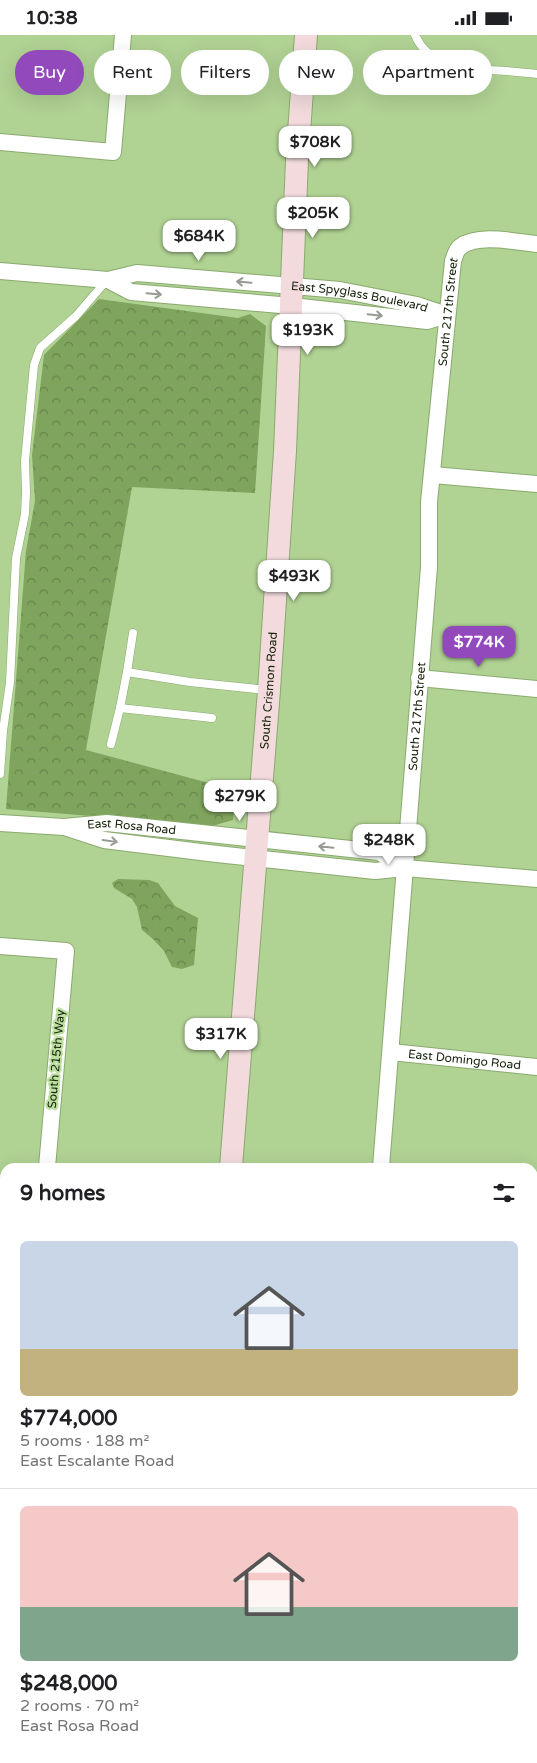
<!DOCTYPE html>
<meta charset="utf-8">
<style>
:root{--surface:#fff;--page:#f6f6f6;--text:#202124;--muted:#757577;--line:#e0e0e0;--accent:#9249bc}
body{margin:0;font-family:"Varela Round",sans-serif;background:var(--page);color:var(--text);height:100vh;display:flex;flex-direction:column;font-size:19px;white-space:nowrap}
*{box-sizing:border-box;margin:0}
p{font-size:16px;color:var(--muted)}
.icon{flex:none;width:28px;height:28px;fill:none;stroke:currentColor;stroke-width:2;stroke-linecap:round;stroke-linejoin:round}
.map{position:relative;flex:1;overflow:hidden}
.drawer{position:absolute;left:0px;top:1128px;width:538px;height:601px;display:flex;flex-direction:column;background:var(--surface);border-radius:15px 15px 0 0;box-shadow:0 5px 20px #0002}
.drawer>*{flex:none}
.top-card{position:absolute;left:15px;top:15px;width:508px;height:45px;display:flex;gap:10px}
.price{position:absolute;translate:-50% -42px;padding:0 11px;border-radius:10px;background:#fff;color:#222;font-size:16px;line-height:32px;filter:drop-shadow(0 1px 2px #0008)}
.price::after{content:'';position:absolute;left:50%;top:30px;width:15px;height:11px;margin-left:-8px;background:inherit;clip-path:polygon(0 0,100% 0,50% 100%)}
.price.active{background:var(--accent);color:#fff}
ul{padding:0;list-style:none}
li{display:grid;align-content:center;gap:10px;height:265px;padding:0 20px}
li+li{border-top:1px solid var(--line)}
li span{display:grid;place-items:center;height:155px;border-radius:8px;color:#555}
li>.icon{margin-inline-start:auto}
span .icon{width:90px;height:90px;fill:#fffc;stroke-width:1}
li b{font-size:21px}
h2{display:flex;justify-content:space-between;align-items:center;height:60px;padding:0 20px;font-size:21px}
.pill{padding:0 18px;border-radius:22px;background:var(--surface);box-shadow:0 5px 20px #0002;font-size:18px;line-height:45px}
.pill.active{background:var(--accent);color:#fff}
.status{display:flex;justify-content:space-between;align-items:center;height:35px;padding:0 25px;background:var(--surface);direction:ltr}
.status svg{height:14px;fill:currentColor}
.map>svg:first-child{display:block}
.forest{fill:url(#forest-crowns)}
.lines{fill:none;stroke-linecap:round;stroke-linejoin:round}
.stream{stroke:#6ba8e9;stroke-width:4.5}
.lane-casing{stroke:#8aaa6e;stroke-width:9}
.street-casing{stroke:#8aaa6e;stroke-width:18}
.secondary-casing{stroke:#8aaa6e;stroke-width:24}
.lane{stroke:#fff;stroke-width:8}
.street{stroke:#fff;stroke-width:16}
.secondary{stroke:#f2dadd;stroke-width:22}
.oneway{stroke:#959b90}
.labels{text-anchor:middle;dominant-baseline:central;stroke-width:4.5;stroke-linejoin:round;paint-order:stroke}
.street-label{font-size:12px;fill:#142008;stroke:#bddfa0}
</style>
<div class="status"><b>10:38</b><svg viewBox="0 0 49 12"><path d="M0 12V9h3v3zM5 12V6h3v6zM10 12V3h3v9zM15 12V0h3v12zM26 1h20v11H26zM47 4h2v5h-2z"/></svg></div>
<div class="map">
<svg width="537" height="1728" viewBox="0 0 537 1728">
<defs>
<pattern id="forest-crowns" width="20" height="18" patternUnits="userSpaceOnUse" patternTransform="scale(1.25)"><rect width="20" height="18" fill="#7fa45d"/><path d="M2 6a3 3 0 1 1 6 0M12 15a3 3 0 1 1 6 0" fill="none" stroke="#67854b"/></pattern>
</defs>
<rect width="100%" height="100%" fill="#b0d293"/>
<g class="forest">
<path d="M 99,264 L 238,283 L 250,279 L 266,291 L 255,458 L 132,452 L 86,715 L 235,755 L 233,785 L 212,791 L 6,774 L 26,516 L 35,466 L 32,420 L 44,320 Z"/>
<path d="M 118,844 L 149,845 L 158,848 L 175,871 L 198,883 L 194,930 L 182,934 L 172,932 L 164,916 L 153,904 L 142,895 L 137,872 L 132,864 L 114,853 L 112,848 Z"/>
</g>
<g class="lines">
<path class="stream" d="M 0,1295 L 5,1295"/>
<g class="lane-casing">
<g id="lane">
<path d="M 415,0 C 428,31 462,32 491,35 C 506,36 522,37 537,39"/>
<path d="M 127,637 L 133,598"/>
<path d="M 120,673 L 212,683"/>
<path d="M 111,709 L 120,673 L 127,637 L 190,647 L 267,655"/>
<path d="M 0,739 L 3,696 L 10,647 L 16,523 L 25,479 L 26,457 L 25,426 L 34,330 L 40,313 L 76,281 L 107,245"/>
<path d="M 532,1477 L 537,1478"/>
<path d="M 418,1728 L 418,1724"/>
<path d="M 487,1728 L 488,1724"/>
</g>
</g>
<g class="street-casing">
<g id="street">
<path d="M 0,107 L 113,117 L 123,0"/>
<path id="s1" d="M 0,236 L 108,245 L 137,238 L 340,255 L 417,270 L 447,280"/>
<path d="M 108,245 L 131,257 L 292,271 L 427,286 L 447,280"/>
<path d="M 433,440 L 537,449"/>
<path d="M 419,643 L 537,654"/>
<path id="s2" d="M 0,788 L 64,792 L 107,788 L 379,817 L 405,833"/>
<path d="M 64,792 L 104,805 L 217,819 L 375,836 L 405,833 L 537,844"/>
<path d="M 0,911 L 66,916 L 47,1132"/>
<path id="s3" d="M 391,1017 L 537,1032"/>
<path id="s4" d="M 381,1132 L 429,532 L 429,467 L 453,226 C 455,221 456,215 460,212 C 478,198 516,207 537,209"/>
<path d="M 0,1173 L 5,1173"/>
<path d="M 532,1221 L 537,1222"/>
</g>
</g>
<g class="secondary-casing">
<g id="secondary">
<path id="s5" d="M 231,1132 L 269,655 L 285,416 L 297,125 L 306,0"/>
<path d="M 0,1354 L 5,1354"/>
<path d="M 532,1401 L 537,1401"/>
</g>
</g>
<use href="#lane" class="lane"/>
<use href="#street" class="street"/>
<use href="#secondary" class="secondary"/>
</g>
<defs><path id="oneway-shaft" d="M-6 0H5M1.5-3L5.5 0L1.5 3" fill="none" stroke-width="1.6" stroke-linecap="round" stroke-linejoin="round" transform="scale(1.25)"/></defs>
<g class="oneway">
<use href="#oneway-shaft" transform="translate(244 247) rotate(-175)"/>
<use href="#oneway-shaft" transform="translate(154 259) rotate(5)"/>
<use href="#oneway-shaft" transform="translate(375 280) rotate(6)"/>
<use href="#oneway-shaft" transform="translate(110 806) rotate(8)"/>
<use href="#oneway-shaft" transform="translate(326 812) rotate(-174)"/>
</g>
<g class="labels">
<g class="street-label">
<text stroke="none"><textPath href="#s1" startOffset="362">East Spyglass Boulevard</textPath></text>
<text stroke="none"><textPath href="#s4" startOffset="858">South 217th Street</textPath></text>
<text stroke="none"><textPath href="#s5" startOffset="478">South Crismon Road</textPath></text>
<text stroke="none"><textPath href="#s4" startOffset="452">South 217th Street</textPath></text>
<text stroke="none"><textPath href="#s2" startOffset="132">East Rosa Road</textPath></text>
<text transform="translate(56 1024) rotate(-85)">South 215th Way</text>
<text stroke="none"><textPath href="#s3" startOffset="74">East Domingo Road</textPath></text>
</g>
</g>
</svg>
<b class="price" style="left:315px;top:133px">$708K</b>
<b class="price" style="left:313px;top:204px">$205K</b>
<b class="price" style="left:199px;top:227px">$684K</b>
<b class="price" style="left:308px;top:321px">$193K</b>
<b class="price" style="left:294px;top:567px">$493K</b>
<b class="price active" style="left:479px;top:633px">$774K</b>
<b class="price" style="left:240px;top:787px">$279K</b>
<b class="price" style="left:389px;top:831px">$248K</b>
<b class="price" style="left:221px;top:1025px">$317K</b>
<div class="top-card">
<a class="pill active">Buy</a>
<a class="pill">Rent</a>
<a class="pill">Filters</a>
<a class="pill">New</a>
<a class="pill">Apartment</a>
</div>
<section class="drawer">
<h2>9 homes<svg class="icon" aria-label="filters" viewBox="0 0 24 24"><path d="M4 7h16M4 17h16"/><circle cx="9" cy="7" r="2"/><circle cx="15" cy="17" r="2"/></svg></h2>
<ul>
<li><span style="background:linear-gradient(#c9d6e8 70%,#c2b280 0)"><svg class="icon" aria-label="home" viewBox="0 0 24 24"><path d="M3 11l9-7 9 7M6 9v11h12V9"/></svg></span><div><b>$774,000</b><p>5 rooms · 188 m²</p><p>East Escalante Road</p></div></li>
<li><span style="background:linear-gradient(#f6c9c9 65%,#7fa58c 0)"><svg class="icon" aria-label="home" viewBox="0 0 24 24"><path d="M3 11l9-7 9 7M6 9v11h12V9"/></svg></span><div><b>$248,000</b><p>2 rooms · 70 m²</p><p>East Rosa Road</p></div></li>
</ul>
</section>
</div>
